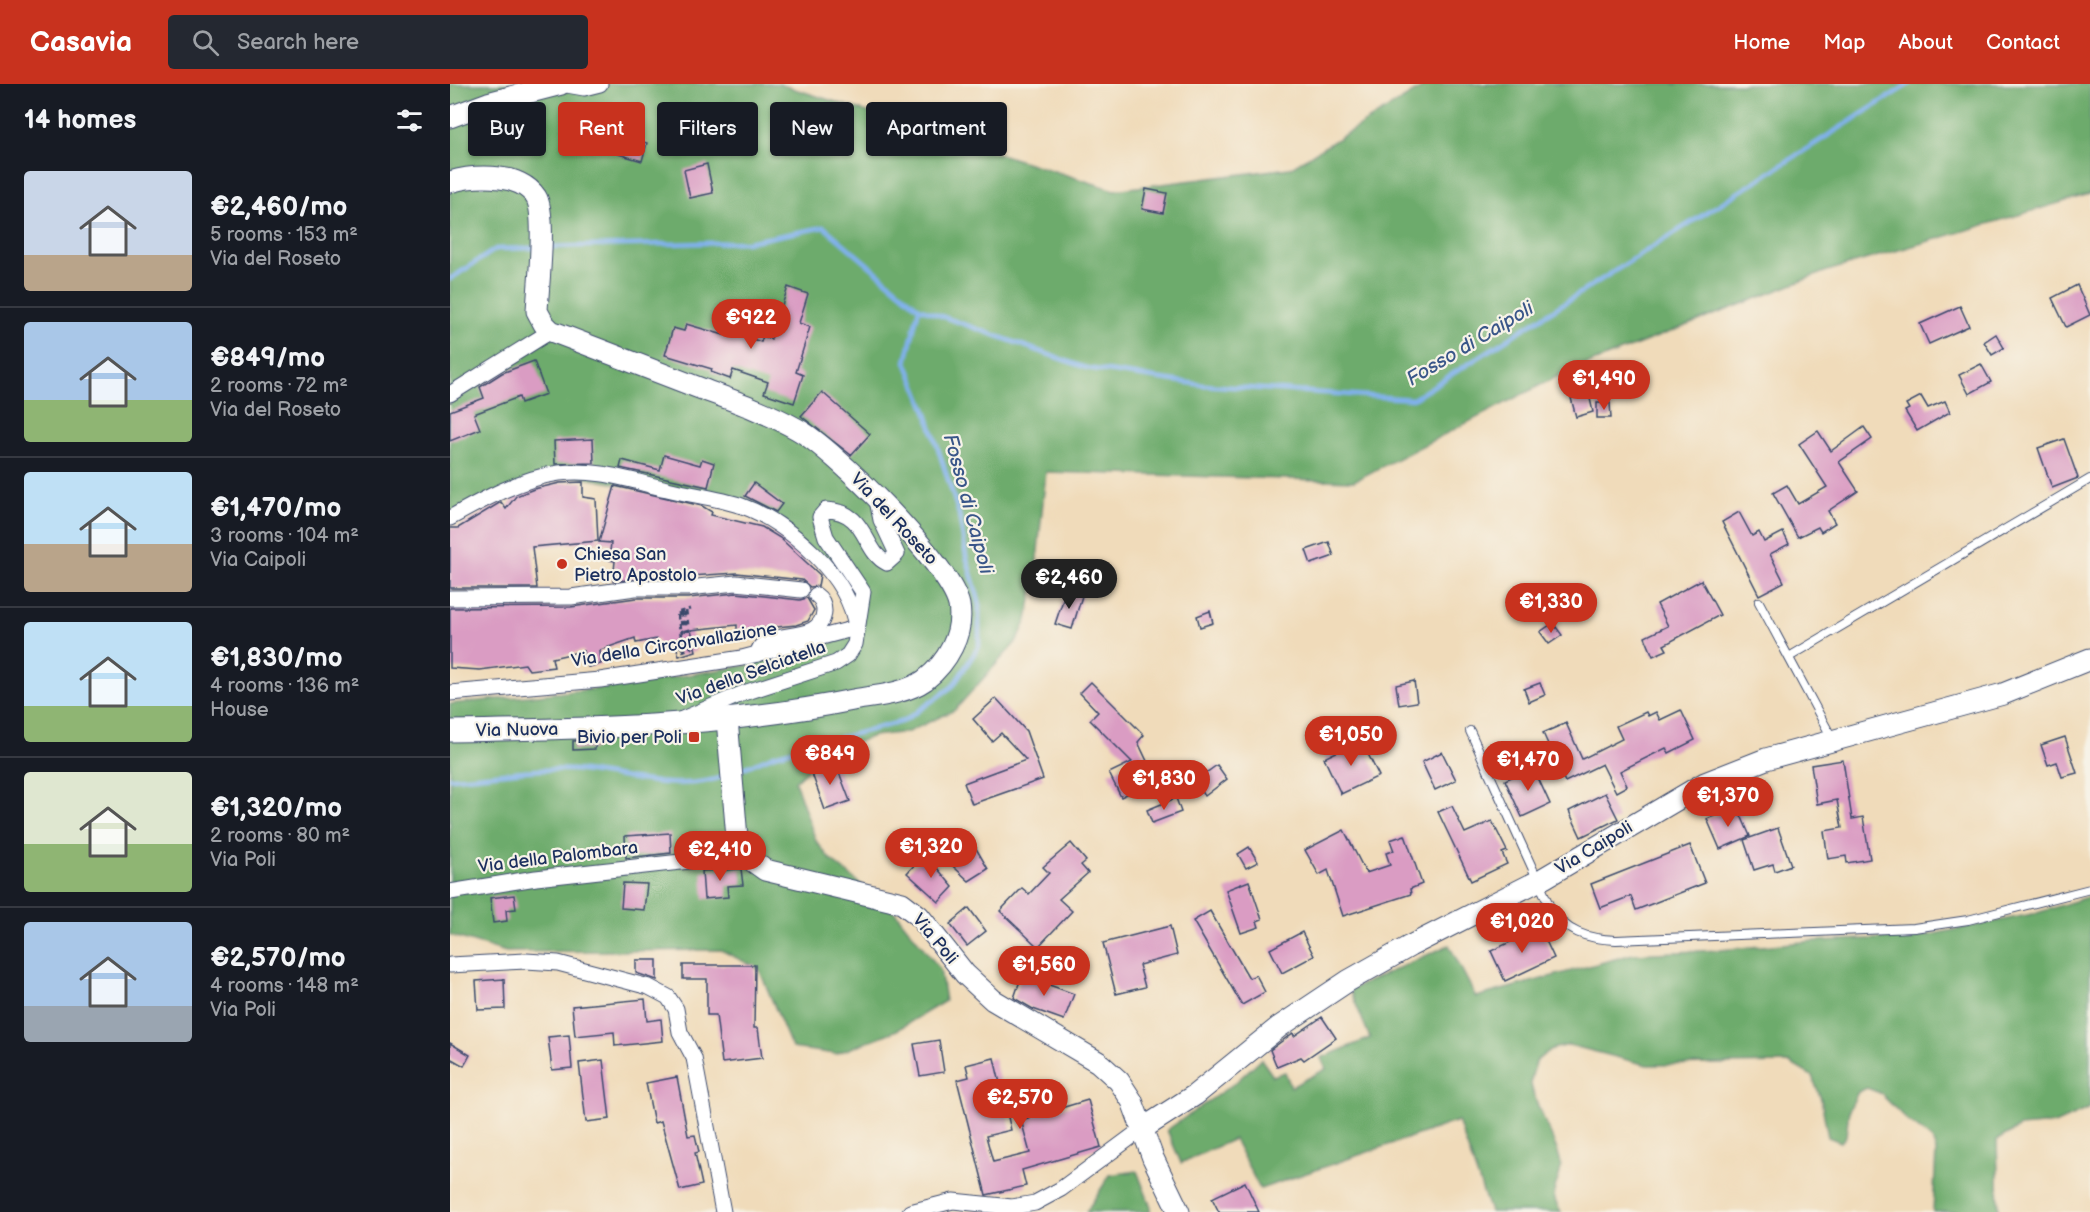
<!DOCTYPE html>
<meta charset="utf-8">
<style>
:root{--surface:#171b24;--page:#242831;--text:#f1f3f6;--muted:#9ea1a6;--line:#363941;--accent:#c8321e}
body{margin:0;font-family:"Balsamiq Sans",sans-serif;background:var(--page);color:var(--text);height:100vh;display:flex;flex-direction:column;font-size:22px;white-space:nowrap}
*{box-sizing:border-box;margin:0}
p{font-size:20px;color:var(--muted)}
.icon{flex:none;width:33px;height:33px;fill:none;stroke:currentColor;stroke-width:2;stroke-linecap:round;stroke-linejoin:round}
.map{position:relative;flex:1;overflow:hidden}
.details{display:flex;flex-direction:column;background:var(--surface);width:450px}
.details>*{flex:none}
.top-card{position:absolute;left:18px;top:18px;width:570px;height:54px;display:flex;gap:12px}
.price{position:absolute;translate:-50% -51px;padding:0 14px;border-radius:21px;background:var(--accent);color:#fff;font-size:20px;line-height:39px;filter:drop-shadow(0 2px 3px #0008)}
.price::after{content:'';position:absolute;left:50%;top:36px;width:18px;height:14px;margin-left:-9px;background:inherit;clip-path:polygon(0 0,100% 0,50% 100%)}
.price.active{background:#222;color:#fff}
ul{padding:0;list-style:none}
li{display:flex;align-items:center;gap:18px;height:150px;padding:0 24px}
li+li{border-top:2px solid var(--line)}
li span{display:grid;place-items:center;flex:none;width:168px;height:120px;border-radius:6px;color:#555}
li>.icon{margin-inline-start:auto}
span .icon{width:72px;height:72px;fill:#fffc;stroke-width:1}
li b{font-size:26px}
h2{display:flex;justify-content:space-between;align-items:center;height:72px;padding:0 24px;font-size:26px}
.pill{padding:0 21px;border-radius:6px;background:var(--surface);box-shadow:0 2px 4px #0004;font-size:21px;line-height:54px}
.pill.active{background:var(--accent);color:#fff}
header{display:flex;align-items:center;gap:36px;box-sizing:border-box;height:84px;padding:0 30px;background:var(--accent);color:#fff}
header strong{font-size:28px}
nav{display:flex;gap:33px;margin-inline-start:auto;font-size:21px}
.search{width:420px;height:54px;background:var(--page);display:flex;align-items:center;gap:15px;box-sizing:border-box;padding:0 21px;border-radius:6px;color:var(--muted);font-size:22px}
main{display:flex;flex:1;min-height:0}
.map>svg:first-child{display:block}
.forest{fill:#6dab6c;stroke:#446d65;stroke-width:1.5}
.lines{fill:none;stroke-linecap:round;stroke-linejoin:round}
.stream{stroke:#80b1ec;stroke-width:4.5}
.building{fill:#da9cc3}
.lane-casing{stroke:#3b496c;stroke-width:10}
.street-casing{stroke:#3b496c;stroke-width:17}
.secondary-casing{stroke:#3b496c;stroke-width:23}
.path{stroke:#3b496c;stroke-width:3;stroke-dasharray:4.5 4.5;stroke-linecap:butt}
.lane{stroke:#fff;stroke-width:8}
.street{stroke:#fff;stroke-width:15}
.secondary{stroke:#fff;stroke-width:21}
.poi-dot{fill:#c8321e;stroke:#f7f3e8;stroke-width:2}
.labels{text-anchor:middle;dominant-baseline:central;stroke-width:4.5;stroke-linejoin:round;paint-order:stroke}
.street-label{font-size:18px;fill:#1b2f5e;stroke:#f7f3e8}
.poi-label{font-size:18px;fill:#1b2f5e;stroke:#f7f3e8;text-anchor:start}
.water-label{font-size:20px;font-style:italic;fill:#395689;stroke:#f7f3e8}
</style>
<header>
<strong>Casavia</strong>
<div class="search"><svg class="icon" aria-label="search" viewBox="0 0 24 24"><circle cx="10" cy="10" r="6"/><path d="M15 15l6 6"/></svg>Search here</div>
<nav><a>Home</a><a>Map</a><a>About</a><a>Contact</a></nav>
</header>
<main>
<section class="details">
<h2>14 homes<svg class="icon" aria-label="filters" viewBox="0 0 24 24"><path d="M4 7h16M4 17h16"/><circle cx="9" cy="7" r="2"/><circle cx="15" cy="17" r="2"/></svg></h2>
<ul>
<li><span style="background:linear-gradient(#c9d6e8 70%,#b9a48a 0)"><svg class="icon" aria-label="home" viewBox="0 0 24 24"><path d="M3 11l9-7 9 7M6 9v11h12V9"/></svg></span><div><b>€2,460/mo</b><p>5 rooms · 153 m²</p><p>Via del Roseto</p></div></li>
<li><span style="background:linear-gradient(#a9c7e8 65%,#8fb573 0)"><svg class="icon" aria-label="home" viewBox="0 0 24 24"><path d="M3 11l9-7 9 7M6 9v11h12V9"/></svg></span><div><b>€849/mo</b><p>2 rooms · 72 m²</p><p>Via del Roseto</p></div></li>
<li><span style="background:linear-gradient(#bfe0f5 60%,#b9a48a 0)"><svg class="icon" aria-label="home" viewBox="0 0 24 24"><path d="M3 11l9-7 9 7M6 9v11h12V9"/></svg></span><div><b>€1,470/mo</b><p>3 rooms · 104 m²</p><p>Via Caipoli</p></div></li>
<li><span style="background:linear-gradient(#bfe0f5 70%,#8fb573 0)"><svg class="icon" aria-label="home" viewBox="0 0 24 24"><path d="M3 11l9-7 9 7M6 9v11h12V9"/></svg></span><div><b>€1,830/mo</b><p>4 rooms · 136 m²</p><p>House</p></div></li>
<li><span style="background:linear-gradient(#dfe7d0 60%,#8fb573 0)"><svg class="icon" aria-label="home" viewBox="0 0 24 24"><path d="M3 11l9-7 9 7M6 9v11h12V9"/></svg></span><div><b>€1,320/mo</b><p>2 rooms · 80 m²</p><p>Via Poli</p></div></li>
<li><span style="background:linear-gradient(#a9c7e8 70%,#9aa5b1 0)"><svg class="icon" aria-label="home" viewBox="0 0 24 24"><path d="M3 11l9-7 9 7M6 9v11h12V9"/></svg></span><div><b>€2,570/mo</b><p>4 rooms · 148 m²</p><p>Via Poli</p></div></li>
</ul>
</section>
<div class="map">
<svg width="1640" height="1128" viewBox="0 0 1640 1128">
<rect width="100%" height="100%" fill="#f7f3e8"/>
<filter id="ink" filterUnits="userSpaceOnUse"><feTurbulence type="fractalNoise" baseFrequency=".0167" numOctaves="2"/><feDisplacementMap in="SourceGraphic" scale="12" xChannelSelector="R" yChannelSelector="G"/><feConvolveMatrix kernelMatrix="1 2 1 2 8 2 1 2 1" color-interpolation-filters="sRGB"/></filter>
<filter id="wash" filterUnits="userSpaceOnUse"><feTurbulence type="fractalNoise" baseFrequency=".008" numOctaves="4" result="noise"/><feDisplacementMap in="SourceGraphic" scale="24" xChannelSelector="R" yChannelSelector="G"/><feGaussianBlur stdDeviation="1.35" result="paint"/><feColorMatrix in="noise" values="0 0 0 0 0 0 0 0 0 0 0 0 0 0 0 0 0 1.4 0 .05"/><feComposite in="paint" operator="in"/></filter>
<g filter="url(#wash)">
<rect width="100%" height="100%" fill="#f0dbba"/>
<g class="forest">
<path d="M 0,0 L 329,0 L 664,106 L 840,84 L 978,0 L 1640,0 L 1640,110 L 1377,187 L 1112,290 L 904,397 L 596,388 L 585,496 L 577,536 L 567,557 L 505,626 L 458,648 L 423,652 L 371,673 L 345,697 L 366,757 L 380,775 L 446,829 L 490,885 L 495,917 L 447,946 L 386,970 L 342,964 L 309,885 L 271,866 L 56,868 L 0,851 L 0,620 L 163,603 L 299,581 L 397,554 L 406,540 L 380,486 L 292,422 L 107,389 L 0,434 Z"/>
<path d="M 1640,812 L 1640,1024 L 1604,1040 L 1570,1043 L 1547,1056 L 1549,1128 L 1483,1128 L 1486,1067 L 1482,1055 L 1457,1036 L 1430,1009 L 1417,1004 L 1408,1008 L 1399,1026 L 1396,1052 L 1391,1058 L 1378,1053 L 1371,1015 L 1362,992 L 1340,979 L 1197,981 L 1119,961 L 1102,965 L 1087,976 C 1085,983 1081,991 1081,998 C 1080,1012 1106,1056 1110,1076 C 1114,1101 1094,1102 1111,1128 L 1040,1128 L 1008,1037 L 810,1105 L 784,1055 L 731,1079 L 717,1046 L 786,998 L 811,975 L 823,992 L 835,988 L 841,1003 L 876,985 L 871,974 L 920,954 L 900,906 L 999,861 L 1026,913 L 1183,870 L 1270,866 L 1364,857 L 1469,853 L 1587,829 Z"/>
<path d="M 687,1087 L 701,1123 L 700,1128 L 636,1128 L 660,1091 Z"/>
</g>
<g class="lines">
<g class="stream">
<path d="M 95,163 L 297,158 L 374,143 L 469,224"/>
<path d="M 0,195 L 46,165 L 84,164"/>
<path d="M 287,687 L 324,671 L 454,637 L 503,602 L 529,562 L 529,517 L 516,472 L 509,430 L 476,327 L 456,278 L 469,224 L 636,284 L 753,301 L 963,315 L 1459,0"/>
<path d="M 0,694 C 41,692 83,683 123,686 C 172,690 230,711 277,691"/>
</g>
</g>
<g id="blocks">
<g class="building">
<path d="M 174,52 L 197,59 L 192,77 L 168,70 Z"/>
<path d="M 257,80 L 263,109 L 240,114 L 234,86 Z"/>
<path d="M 696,105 L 717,109 L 713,129 L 692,125 Z"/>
<path d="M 1627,201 L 1640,231 L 1616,243 L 1602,214 Z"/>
<path d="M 338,203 L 358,210 L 349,239 L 360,243 L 346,288 L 353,291 L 344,319 L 314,309 L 318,298 L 283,286 L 280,295 L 261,288 L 262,285 L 215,271 L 223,244 L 234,247 L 236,240 L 274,251 L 276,246 L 311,258 L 313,252 L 321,255 Z"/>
<path d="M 1510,222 L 1519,242 L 1479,260 L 1470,240 Z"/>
<path d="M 1546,250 L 1554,264 L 1542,271 L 1534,258 Z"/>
<path d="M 84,277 L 96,310 L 71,319 L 69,313 L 24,330 L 30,345 L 0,357 L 0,327 L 34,314 L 30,303 L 52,289 Z"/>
<path d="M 1531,280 L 1541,298 L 1519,310 L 1509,291 Z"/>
<path d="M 372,308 L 420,350 L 401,371 L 351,332 Z"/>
<path d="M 1139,310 L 1143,328 L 1126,333 L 1121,314 Z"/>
<path d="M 1471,312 L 1478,324 L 1495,317 L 1500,328 L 1467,347 L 1455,327 L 1459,325 L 1456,320 Z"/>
<path d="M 1147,319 L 1160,319 L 1161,334 L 1147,334 Z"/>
<path d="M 1414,343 L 1422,355 L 1389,378 L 1408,407 L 1378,427 L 1385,439 L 1371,448 L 1368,443 L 1348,453 L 1323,409 L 1337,401 L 1348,420 L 1377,403 L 1349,360 L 1368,347 L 1381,367 Z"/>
<path d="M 143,355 L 144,379 L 105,380 L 104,357 Z"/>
<path d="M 1614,355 L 1628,394 L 1602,404 L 1588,364 Z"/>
<path d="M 214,371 L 250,381 L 252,375 L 264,379 L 258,403 L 170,384 L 172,376 L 210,386 Z"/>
<path d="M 133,398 L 133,413 L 146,415 L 148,457 L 82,463 L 87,504 L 0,504 L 0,444 L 8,444 L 51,418 L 56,425 L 66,412 L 84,405 L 110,399 Z"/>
<path d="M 304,399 L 332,420 L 326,428 L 295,412 Z"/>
<path d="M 165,402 L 252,422 L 262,428 L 261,431 L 312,443 L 330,454 L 370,491 L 368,502 L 360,503 L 352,496 L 287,489 L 163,497 L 165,477 L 159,476 L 161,459 L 149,458 Z"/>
<path d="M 1289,428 L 1302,452 L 1309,448 L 1314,458 L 1333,448 L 1339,460 L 1320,470 L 1334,498 L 1309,511 L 1272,438 Z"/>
<path d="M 879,458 L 884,472 L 861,480 L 856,466 Z"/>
<path d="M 1251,496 L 1270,531 L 1214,561 L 1217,566 L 1203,572 L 1195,553 L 1218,542 L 1207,520 Z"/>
<path d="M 616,507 L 632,512 L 622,545 L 605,540 Z"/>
<path d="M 286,509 L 350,516 L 357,514 L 364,526 L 358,537 L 346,541 L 287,547 L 287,541 L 241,546 L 246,567 L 229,572 L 225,558 L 210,563 L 206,555 L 186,559 L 185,554 L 150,566 L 151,580 L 138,583 L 133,567 L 102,574 L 104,583 L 79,586 L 75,580 L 30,586 L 0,584 L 0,524 L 121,523 L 186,514 L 238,514 Z"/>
<path d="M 760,527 L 763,539 L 750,543 L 747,532 Z"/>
<path d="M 1103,539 L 1112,551 L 1099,560 L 1090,548 Z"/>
<path d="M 964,597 L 967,618 L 949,621 L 946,601 Z"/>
<path d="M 641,598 L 694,651 L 688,658 L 706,696 L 671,713 L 659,689 L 682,678 L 640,636 L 648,628 L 630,609 Z"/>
<path d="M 1090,599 L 1095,611 L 1079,618 L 1074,605 Z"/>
<path d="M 546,614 L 576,647 L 593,695 L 522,720 L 514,699 L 576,676 L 551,649 L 542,657 L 523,635 Z"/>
<path d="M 1231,626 L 1245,656 L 1219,669 L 1216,664 L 1170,687 L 1177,702 L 1166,708 L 1152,680 L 1115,698 L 1093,649 L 1116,639 L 1132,675 L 1172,655 L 1166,642 L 1196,628 L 1198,632 L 1206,628 L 1210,636 Z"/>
<path d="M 1615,653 L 1627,689 L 1612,693 L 1607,678 L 1598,681 L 1591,661 Z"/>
<path d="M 145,656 L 145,665 L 123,666 L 123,657 Z"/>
<path d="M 911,656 L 929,692 L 891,710 L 874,674 Z"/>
<path d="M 992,668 L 1006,696 L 985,706 L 972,678 Z"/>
<path d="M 1393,676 L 1402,735 L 1413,733 L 1420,775 L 1397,779 L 1396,772 L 1378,775 L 1374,747 L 1392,744 L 1387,716 L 1367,720 L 1361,681 Z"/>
<path d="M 385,678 L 400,717 L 375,726 L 361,687 Z"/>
<path d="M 767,681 L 777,695 L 755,712 L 745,697 Z"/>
<path d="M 1083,683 L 1100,720 L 1072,733 L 1055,696 Z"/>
<path d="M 1155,709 L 1168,735 L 1131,753 L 1119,727 Z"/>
<path d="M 726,714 L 731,728 L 702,739 L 697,726 Z"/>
<path d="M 1002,722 L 1015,749 L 1042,737 L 1057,767 L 1052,769 L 1057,780 L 1021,797 L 988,728 Z"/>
<path d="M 1287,722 L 1300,752 L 1270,765 L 1257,735 Z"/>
<path d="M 1328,744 L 1341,781 L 1325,787 L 1323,780 L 1304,786 L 1294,756 Z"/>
<path d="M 894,746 L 916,789 L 940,781 L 936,769 L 944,767 L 940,756 L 955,751 L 972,800 L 960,805 L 961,810 L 893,832 L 878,786 L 869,791 L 855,766 Z"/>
<path d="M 220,749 L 221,769 L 176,774 L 175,752 Z"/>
<path d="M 520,754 L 538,785 L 519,797 L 491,771 Z"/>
<path d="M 621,759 L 636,777 L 631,781 L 638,789 L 609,815 L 622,827 L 588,863 L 550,827 L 572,804 L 579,810 L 599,789 L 593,783 Z"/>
<path d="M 1240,761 L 1255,799 L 1186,826 L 1181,812 L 1150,824 L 1141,800 Z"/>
<path d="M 799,763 L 808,778 L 796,784 L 788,770 Z"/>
<path d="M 471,774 L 479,781 L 482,778 L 503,803 L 489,818 L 457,789 Z"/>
<path d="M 291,785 L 293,801 L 277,802 L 278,813 L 254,815 L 252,787 Z"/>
<path d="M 799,797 L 812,835 L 807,837 L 809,843 L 791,849 L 776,806 Z"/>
<path d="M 173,799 L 197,800 L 194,826 L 171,824 Z"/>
<path d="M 64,811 L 66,825 L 56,826 L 57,837 L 43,839 L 40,814 Z"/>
<path d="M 519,824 L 536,847 L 517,862 L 500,840 Z"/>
<path d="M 760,827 L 799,894 L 806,891 L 815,908 L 792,921 L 743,837 Z"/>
<path d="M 720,842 L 727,871 L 689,881 L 695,903 L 666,910 L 653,859 Z"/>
<path d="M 1090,844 L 1104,874 L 1055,897 L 1041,867 Z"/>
<path d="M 852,848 L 864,872 L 832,889 L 820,865 Z"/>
<path d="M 186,876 L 207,876 L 207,896 L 186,889 Z"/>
<path d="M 233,881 L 305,881 L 304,944 L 308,944 L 312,974 L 272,979 L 266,931 L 257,931 L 257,895 L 233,895 Z"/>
<path d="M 572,891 L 624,910 L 614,936 L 583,925 L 564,914 Z"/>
<path d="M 54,895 L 55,925 L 28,926 L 26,897 Z"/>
<path d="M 195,915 L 197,937 L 211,935 L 213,957 L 165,962 L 164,948 L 125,952 L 122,922 Z"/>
<path d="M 872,933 L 886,954 L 854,976 L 851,973 L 827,983 L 820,966 L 843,949 L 844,952 Z"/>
<path d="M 119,951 L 122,984 L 102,986 L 98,953 Z"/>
<path d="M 489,956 L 494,988 L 470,992 L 464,960 Z"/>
<path d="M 0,959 L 20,971 L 14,982 L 0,974 Z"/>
<path d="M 544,974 L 561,1046 L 536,1052 L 543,1078 L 580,1069 L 571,1036 L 638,1016 L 651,1063 L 572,1086 L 576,1102 L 536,1111 L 507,996 L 519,993 L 516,981 Z"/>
<path d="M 153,976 L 160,1035 L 136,1038 L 129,979 Z"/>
<path d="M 227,993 L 238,1052 L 245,1051 L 249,1068 L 245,1069 L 252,1101 L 230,1106 L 211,1037 L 204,1039 L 196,999 Z"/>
<path d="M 795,1098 L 809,1128 L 769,1128 L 762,1114 Z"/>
</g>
</g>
</g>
<g filter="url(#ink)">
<use href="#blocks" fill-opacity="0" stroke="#3b496c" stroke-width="1.5"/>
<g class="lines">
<g class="lane-casing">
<g id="lane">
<path d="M 1309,518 L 1383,656"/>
<path d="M 1339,573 L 1640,395"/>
<path d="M 1020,647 L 1100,823 C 1114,848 1138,855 1166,856 L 1464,844 L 1518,836 L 1640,805"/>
</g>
</g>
<g class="street-casing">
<g id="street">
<path d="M 111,0 L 134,4 L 150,0"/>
<path d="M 0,310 L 101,247"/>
<path d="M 0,434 C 32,416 72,394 109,389 C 147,384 181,397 217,405 C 241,411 268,414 292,422 C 338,438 400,493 406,544"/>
<path d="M 0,514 L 121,513 L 185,504 L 238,504 L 286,499 L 351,506"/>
<path d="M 308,570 C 311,541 372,564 374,527 C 374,520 372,515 366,511"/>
<path d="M 0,609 L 150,596 L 292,574 L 406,544"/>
<path d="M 230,636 L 294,609 L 386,579 L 398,571 L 405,560 L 413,508 L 376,453 L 370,433 L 376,426 C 418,427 412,467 437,479 L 447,470 L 431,436 L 427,416"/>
<path d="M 0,808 L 86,794 L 294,771"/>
<path d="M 0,881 L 76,877 L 108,879 L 199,903 L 218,913 L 226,925 L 230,948 L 244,974 L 273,1128"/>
<path d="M 460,1128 L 503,1117 L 562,1123 L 585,1119 L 611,1105 L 692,1045"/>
</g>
</g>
<g class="secondary-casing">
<g id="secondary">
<path d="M 0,33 L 38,19 L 111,0"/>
<path d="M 0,98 C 17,93 33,92 50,94 C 63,95 78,101 86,113 C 97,131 88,203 87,227 L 94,240 L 101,247 C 152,266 202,286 252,305 C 284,317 317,328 347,345 C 384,365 500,481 509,521 C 514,550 497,579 475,596 C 455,610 426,612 403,616 C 270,643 135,645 0,647"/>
<path d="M 277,635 L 287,754 L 294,771 L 315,786 L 452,819 L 469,832 L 515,890 L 543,916 L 648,978 L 669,997 L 682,1017 L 703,1074 L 729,1128"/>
<path d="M 692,1045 L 745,1011 L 829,943 L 898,897 L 960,862 L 1094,794 L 1255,699 L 1316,675 L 1553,610 L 1640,575"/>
</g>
</g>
<g class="path">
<path d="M 236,527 L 239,548"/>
<path d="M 229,528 L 232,549"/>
<path d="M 231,528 L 235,548"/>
<path d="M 234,528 L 237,548"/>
<path d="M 240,560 L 241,564 L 232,567 L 230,563 Z"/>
<path d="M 233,562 L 227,529 L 240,525"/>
</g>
<use href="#lane" class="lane"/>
<use href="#street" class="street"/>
<use href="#secondary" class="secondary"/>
</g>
</g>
<g class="poi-dot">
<circle cx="112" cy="480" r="6"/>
<rect x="238" y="647" width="12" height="12" rx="3"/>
</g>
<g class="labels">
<g class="street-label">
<text transform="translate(444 435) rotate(47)">Via del Roseto</text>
<text transform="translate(224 561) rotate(-9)">Via della Circonvallazione</text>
<text transform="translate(301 589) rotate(-20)">Via della Selciatella</text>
<text transform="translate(67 646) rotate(-1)">Via Nuova</text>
<text transform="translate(1144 764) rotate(-31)">Via Caipoli</text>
<text transform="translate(108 773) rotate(-7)">Via della Palombara</text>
<text transform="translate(485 855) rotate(50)">Via Poli</text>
</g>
<g class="poi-label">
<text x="124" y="470">Chiesa San<tspan x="124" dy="21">Pietro Apostolo</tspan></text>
<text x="232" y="653" text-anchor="end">Bivio per Poli</text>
</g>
<g class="water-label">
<text transform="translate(1020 260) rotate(-31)">Fosso di Caipoli</text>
<text transform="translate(518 420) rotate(75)">Fosso di Caipoli</text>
</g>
</g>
</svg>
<b class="price" style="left:301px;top:266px">€922</b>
<b class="price" style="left:1154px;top:327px">€1,490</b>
<b class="price active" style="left:619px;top:526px">€2,460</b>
<b class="price" style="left:1101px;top:550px">€1,330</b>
<b class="price" style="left:901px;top:683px">€1,050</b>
<b class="price" style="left:380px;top:702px">€849</b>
<b class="price" style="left:1078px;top:708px">€1,470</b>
<b class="price" style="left:714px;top:727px">€1,830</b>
<b class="price" style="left:1278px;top:744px">€1,370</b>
<b class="price" style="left:481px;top:795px">€1,320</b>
<b class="price" style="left:270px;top:798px">€2,410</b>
<b class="price" style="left:1072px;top:870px">€1,020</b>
<b class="price" style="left:594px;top:913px">€1,560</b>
<b class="price" style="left:570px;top:1046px">€2,570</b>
<div class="top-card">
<a class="pill">Buy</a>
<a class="pill active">Rent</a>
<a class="pill">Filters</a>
<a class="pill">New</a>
<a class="pill">Apartment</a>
</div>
</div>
</main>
